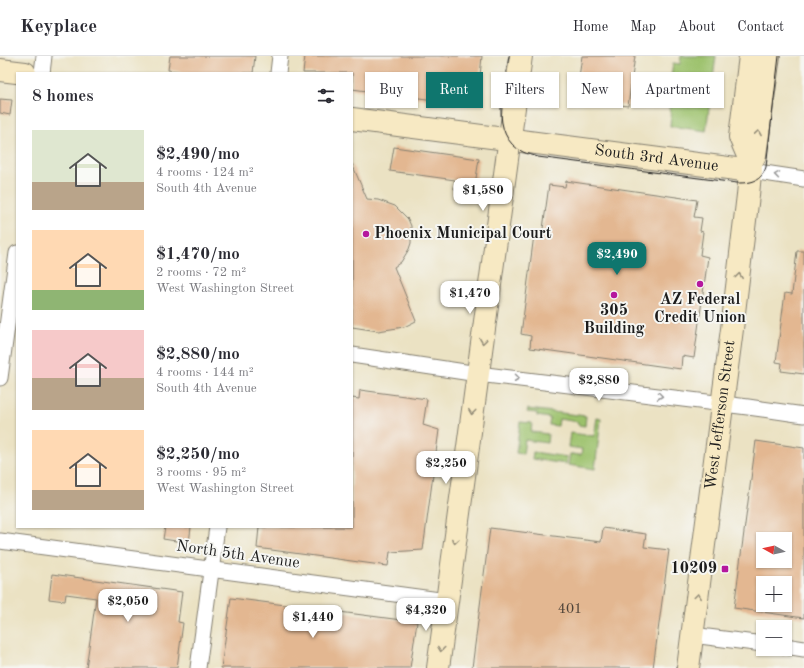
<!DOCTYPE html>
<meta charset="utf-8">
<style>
:root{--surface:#fff;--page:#f2f2f3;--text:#2b2b33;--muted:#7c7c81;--line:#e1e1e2;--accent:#0f766e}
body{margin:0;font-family:"Old Standard TT",serif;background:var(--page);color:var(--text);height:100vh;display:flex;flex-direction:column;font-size:15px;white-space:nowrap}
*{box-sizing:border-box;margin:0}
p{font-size:13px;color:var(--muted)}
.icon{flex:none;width:22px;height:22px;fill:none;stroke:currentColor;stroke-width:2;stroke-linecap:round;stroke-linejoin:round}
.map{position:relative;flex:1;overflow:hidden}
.drawer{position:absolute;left:16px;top:16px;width:337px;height:456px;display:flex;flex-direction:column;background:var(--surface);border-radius:0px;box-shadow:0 1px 3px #0004}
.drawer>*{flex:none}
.hud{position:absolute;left:365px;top:16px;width:379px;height:36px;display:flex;gap:8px}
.needle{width:26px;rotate:278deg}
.controls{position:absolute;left:756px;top:476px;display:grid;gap:8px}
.controls a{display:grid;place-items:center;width:36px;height:36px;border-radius:0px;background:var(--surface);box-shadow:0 1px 3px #0004;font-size:20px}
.price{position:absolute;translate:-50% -34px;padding:0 9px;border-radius:8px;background:#fff;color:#222;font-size:13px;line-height:26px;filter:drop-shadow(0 1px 2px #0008)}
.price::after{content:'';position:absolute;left:50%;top:24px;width:12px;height:9px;margin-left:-6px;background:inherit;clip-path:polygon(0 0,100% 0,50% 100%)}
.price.selected{background:var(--accent);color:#fff}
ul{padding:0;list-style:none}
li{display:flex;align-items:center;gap:12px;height:100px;padding:0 16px}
li span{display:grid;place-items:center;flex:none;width:112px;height:80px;border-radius:0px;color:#555}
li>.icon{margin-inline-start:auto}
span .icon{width:48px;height:48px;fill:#fffc;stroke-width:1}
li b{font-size:17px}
h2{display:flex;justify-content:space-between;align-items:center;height:48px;padding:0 16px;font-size:17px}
.pill{padding:0 14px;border-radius:0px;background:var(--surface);box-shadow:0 1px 3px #0004;font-size:14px;line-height:36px}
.pill.selected{background:var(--accent);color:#fff}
header{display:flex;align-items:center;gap:24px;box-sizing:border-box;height:56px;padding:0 20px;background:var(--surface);border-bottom:1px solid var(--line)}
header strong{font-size:19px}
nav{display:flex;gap:22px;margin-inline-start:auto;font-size:14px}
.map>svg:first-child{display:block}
.green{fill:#9bc16b;stroke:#5c6e44}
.building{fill:#e3b791;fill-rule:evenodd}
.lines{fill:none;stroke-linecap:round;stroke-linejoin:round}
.street-casing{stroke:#847f70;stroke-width:17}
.secondary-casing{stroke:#847f70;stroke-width:24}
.street{stroke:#fff;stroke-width:15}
.secondary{stroke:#f7e9c3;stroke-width:22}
.tram{stroke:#1c1c1c;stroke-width:1}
.oneway{stroke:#948d78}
.oneway2{stroke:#999}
.poi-dot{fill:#b5179e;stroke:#f6f6f2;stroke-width:1.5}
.labels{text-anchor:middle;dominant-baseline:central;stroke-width:4;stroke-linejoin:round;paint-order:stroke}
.number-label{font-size:14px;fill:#4e4339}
.street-label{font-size:16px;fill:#1c1c1c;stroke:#f6f6f2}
.poi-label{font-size:16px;font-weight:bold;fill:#1c1c1c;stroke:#f6f6f2}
</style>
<header>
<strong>Keyplace</strong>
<nav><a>Home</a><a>Map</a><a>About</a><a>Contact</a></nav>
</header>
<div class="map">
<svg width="804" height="612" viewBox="0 0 804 612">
<rect width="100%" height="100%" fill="#f6f6f2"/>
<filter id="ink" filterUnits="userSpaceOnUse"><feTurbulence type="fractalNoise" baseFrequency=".025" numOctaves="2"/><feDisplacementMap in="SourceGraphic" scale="8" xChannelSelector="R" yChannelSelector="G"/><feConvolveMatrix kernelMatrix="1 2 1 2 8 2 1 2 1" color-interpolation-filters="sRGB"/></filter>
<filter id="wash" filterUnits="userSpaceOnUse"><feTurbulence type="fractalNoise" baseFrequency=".012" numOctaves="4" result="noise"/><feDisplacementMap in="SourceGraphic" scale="16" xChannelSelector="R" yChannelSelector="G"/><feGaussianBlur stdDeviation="0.9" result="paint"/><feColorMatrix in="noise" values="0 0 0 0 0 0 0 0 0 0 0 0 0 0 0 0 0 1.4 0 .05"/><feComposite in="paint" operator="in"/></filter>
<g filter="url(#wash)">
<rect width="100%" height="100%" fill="#ebe2c3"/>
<g class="green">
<path d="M 681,0 L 716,0 L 706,75 L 670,70 L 671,59 L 667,45 L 673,42 L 681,45 C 694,36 682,24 671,20 L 673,7 L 680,8 Z"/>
<path d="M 528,353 L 586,360 L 585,370 L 578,369 L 578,366 L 559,363 L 558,370 L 549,369 L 550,362 L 537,360 L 537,357 L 527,356 Z"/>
<path d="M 597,362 L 601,363 L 595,413 L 568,409 L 570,398 L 581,399 L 582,393 L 568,391 L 570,377 L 594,380 Z"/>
<path d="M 520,366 L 532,367 L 531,376 L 548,378 L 547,387 L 525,384 L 523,398 L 516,397 Z"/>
<path d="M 533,396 L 567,401 L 566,408 L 532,403 Z"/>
</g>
<g id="blocks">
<g class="building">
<path d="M 170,0 L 255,0 L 253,17 L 192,17 L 168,14 Z"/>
<path d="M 305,0 L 482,0 L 479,30 L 467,28 L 464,48 L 352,33 L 352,17 L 303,17 Z"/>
<path d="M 582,0 L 635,0 L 628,50 L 576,43 Z"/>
<path d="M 0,43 L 12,44 L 10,59 L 0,57 Z"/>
<path d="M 394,91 L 479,103 L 474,135 L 454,133 L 455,124 L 390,115 Z"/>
<path d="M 352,108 L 367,143 L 378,144 L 395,150 L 408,163 L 411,170 L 411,187 L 409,193 L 401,206 L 394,211 L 416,265 L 404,271 L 378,275 L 352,271 Z"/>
<path d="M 566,125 L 697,144 L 694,161 L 702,162 L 700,175 L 703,176 L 700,199 L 708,201 L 694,302 L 682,300 L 681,313 L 530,292 L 531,280 L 521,278 L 534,179 L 542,180 L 549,129 L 565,131 Z"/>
<path d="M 797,195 L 804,195 L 804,318 L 781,315 L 782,307 L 776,306 L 785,237 L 792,238 Z"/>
<path d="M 360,334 L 427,343 L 423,369 L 439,374 L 423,494 L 390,496 L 388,510 L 257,492 L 259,471 L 352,471 L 352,342 L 359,343 Z"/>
<path d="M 756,385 L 804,392 L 804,562 L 734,552 ZM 763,483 L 785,483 L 785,505 L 763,505 ZM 763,527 L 785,527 L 785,549 L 763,549 Z"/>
<path d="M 165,471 L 191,471 L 189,487 L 163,483 Z"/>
<path d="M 490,472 L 601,486 L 603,472 L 646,478 L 644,491 L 669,494 L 653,612 L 472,612 Z"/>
<path d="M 52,518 L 182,536 L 178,566 L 183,567 L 177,612 L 86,612 L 96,542 L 66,538 L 65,545 L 49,543 Z"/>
<path d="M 231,542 L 417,566 L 410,612 L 221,612 Z"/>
</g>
</g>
</g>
<g filter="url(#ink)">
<use href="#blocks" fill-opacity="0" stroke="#847f70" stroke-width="1"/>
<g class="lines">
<g class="street-casing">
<g id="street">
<path d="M 42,17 L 44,0"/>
<path d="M 278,17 L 280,0"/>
<path d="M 751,115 L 804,123"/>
<path d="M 352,299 L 478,318 L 748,351 L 804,359"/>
<path d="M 0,322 L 17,197"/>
<path d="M 0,485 L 447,545"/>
<path d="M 692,579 L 763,588"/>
<path d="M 785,590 L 804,593"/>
<path d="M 198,612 L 217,471"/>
</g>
</g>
<g class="secondary-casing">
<g id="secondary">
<path d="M 750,0 L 740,81 L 751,107"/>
<path d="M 0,14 L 25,17"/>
<path id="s1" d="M 352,63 L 751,115"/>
<path d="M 438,612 L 521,0"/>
<path id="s2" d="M 688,612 L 732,273 L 748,139 L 751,107 L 755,99 L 769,0"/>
</g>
</g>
<use href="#street" class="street"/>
<use href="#secondary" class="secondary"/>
<path class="tram" d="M 509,0 C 504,30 488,79 523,96 C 527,98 533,99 538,101 L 737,127 C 751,127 761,126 766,111 L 779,0"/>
</g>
<defs><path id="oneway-chevron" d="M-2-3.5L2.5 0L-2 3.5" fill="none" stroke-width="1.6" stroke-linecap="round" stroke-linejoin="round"/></defs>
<g class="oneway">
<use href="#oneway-chevron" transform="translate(758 77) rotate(-81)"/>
<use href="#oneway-chevron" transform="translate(739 220) rotate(-83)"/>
<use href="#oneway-chevron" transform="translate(483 285) rotate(98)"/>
<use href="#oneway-chevron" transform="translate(472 356) rotate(97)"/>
<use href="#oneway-chevron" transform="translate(455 485) rotate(98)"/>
<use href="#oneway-chevron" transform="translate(698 540) rotate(-82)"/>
<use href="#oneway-chevron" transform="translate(441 593) rotate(98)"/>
</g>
<g class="oneway2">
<use href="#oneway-chevron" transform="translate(777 119) rotate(-171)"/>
<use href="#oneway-chevron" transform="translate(517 322) rotate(7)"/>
<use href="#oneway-chevron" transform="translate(660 340) rotate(7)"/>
</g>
</g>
<g class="poi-dot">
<circle cx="366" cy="178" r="4"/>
<circle cx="700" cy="228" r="4"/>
<circle cx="614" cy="239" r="4"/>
<rect x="721" y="509" width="8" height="8" rx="2"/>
</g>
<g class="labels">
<g class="number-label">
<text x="570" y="553">401</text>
</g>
<g class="street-label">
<text stroke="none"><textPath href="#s1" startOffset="307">South 3rd Avenue</textPath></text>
<text stroke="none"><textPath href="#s2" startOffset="255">West Jefferson Street</textPath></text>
<text transform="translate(238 499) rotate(8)">North 5th Avenue</text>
</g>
<g class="poi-label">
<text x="374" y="178" text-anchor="start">Phoenix Municipal Court</text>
<text x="700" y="244">AZ Federal<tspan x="700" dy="18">Credit Union</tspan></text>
<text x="614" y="255">305<tspan x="614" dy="18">Building</tspan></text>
<text x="717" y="513" text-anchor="end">10209</text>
</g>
</g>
</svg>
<div class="controls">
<a><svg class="needle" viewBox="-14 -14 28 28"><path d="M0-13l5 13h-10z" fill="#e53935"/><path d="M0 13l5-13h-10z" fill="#7c7c81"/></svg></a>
<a>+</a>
<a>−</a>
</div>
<b class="price" style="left:483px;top:156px">$1,580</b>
<b class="price selected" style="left:617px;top:220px">$2,490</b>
<b class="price" style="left:470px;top:259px">$1,470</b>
<b class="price" style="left:599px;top:346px">$2,880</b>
<b class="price" style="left:446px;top:429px">$2,250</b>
<b class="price" style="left:128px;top:567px">$2,050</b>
<b class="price" style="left:426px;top:576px">$4,320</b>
<b class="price" style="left:313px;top:583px">$1,440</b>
<div class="hud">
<a class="pill">Buy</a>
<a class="pill selected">Rent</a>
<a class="pill">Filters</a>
<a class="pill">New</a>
<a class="pill">Apartment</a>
</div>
<section class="drawer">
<h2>8 homes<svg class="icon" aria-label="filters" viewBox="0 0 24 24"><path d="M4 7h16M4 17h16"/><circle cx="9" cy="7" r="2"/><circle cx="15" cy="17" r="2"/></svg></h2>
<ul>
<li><span style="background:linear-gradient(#dfe7d0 65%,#b9a48a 0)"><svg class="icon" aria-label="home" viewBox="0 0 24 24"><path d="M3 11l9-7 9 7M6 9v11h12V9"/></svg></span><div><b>$2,490/mo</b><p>4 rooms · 124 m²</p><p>South 4th Avenue</p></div></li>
<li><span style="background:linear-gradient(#ffd9b3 75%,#8fb573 0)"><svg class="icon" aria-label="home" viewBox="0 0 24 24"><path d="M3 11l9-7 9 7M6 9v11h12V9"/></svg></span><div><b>$1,470/mo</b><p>2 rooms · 72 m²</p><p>West Washington Street</p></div></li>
<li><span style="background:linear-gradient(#f6c9c9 60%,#b9a48a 0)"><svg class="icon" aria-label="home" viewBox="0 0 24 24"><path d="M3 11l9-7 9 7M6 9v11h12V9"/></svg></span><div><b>$2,880/mo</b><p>4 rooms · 144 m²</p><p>South 4th Avenue</p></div></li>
<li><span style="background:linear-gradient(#ffd9b3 75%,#b9a48a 0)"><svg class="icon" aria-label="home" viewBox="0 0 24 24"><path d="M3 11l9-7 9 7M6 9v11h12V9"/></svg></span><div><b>$2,250/mo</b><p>3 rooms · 95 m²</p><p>West Washington Street</p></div></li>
</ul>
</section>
</div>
